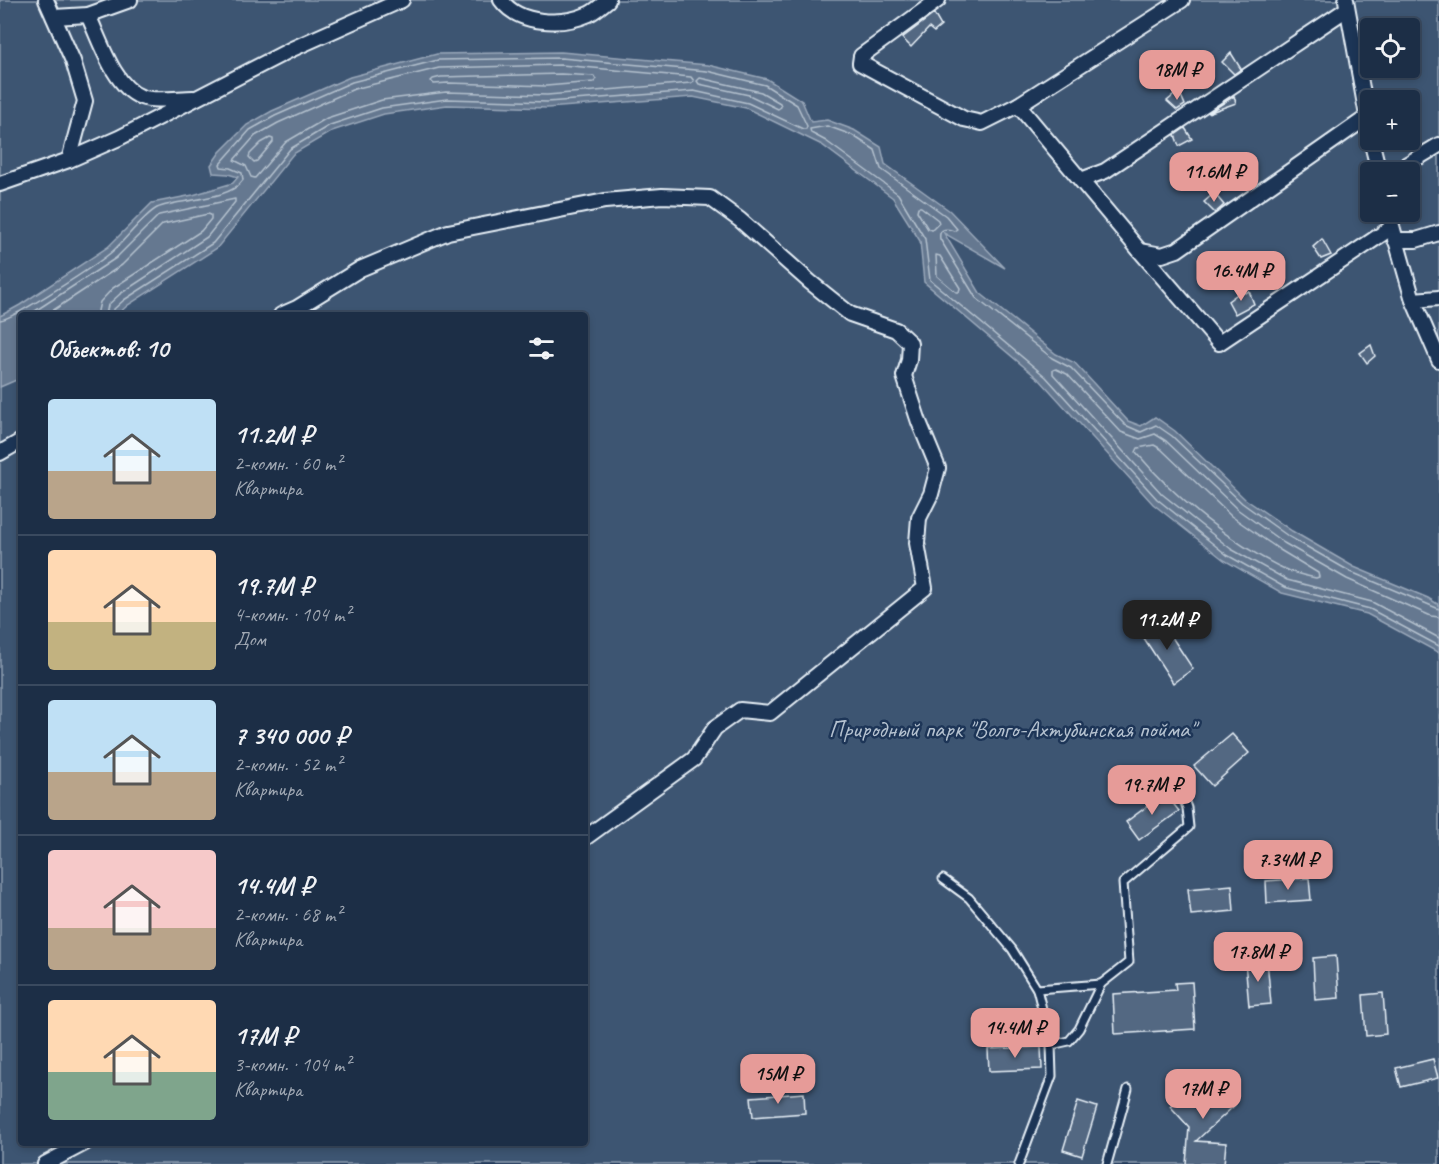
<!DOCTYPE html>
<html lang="ru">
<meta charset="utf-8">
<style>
:root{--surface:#1c2e46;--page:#293a51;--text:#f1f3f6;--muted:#a0a8b3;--line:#3a4a5f;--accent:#e69b98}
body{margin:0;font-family:Caveat,sans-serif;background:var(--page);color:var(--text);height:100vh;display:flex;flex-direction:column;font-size:22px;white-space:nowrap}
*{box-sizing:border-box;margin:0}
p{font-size:20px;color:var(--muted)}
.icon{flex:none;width:33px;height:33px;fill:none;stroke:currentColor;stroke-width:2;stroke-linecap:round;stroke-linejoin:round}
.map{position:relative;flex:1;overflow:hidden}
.drawer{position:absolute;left:18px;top:312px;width:570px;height:834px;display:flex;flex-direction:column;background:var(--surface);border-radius:6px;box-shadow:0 3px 9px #0003,0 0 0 2px var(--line)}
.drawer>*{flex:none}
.controls{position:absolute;left:1360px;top:18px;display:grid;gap:12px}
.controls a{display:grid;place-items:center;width:60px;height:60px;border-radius:6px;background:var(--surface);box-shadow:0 3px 9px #0003,0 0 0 2px var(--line);font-size:30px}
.price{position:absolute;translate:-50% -51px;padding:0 14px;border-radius:12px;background:var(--accent);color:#111;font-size:20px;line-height:39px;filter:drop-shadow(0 2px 3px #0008)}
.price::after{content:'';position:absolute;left:50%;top:36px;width:18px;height:14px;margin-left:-9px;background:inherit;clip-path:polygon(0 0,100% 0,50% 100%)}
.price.active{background:#222;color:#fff}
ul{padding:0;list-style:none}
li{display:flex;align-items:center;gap:18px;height:150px;padding:0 30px}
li+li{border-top:2px solid var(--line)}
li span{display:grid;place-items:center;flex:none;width:168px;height:120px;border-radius:6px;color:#555}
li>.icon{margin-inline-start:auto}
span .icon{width:72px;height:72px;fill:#fffc;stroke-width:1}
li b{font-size:26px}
h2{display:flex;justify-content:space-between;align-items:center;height:72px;padding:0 30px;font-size:26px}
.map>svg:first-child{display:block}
.green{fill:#3e5472;stroke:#93a2b5;stroke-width:1.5;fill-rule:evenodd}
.water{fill:#657890;stroke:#99a8ba;stroke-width:1.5}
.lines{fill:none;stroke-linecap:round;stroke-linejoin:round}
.shore{stroke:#b4c1ce;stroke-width:1.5}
.building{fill:#536782;stroke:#e8f1f8;stroke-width:1.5}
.lane-casing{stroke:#e8f1f8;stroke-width:11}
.street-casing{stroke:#e8f1f8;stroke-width:18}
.lane{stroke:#1d3557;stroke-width:7}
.street{stroke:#1d3557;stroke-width:14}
.labels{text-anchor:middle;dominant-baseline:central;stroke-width:5;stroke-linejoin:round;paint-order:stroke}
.park-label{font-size:24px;fill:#b5c2d0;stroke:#1d3557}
</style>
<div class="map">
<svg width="1439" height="1164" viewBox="0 0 1439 1164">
<rect width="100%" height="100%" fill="#253d5d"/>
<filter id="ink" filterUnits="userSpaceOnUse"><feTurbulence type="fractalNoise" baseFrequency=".0167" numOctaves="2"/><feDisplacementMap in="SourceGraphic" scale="12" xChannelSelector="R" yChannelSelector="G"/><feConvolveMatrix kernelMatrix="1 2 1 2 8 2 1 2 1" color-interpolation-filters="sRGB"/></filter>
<g filter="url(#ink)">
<path class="green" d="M 0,0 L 1439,0 L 1439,1164 L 0,1164 ZM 1371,28 L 1410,28 L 1410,68 L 1371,68 ZM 1371,100 L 1410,100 L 1410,140 L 1371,140 ZM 1371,172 L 1410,172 L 1410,212 L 1371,212 ZM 21,315 L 585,315 L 585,1143 L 21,1143 Z"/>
<path class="water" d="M 561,52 L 708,65 L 767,79 L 802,101 L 811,122 L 827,120 L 854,130 L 881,147 L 885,164 L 950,211 L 1005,268 L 944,233 L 980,293 L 1056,354 L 1075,363 L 1128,421 L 1141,426 L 1155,417 L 1175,431 L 1245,499 L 1292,531 L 1354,567 L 1428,598 L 1439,605 L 1439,653 L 1367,614 L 1282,593 L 1224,560 L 1153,504 L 1041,381 L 924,282 L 920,241 L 893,198 L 822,145 L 746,108 L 693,97 L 547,108 L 447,105 L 384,114 L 332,131 L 293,154 L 217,248 L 128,305 L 117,315 L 21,315 L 21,378 L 0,387 L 0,316 L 20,305 L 108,247 L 152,203 L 193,195 L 233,183 L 238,177 L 228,174 L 213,173 L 211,165 L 220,152 L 247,125 L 272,111 L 350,77 L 437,54 Z"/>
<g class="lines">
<g class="shore">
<path d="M 561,65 L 691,77 L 694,81 L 691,83 L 547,95 L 446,92 L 382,100 L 327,118 L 286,142 L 255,178 L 251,177 L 246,166 L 234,160 L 255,136 L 278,123 L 354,89 L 439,68 Z"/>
<path d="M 561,74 L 594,76 L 596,80 L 594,82 L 546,86 L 448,83 L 434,84 L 431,81 L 433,79 L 441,77 Z"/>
<path d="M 700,78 L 761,92 L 780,103 L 781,107 L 778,109 L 749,95 L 699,84 L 697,81 Z"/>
<path d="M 270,138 L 273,139 L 273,142 L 257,161 L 254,162 L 249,157 L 250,154 L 261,143 Z"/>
<path d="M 918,207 L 921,207 L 938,220 L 939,223 L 932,230 L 928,229 L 917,211 Z"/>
<path d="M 936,255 L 940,256 L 960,288 L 959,292 L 956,292 L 937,276 Z"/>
<path d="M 29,315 L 116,258 L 159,215 L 235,199 L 235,202 L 207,237 L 120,294 L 108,305 L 106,315"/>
<path d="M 46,315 L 122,265 L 163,224 L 208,214 L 211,215 L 211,219 L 201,231 L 113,288 L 100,302 L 97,315"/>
<path d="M 0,320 C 14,319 101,262 114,250 C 124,241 146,213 157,208 C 179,198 228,202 243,180 L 242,173 L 230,168 L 221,167 L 220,164 L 250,130 L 275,116 L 352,82 L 438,60 L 561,58 L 707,71 L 765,85 L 797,105 L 807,126 L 806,129 L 803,129 L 748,103 L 694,91 L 547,102 L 447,99 L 382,108 L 330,125 L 290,149 L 213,243 L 124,300 L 114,309 L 113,315"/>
<path d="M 1154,445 L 1161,449 L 1231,516 L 1280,550 L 1318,573 L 1319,577 L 1316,578 C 1307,576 1297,574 1289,571 C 1235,547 1174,497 1136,452 L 1138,448 Z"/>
<path d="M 1439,609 L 1351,572 L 1288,536 L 1242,503 L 1172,436 L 1156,425 L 1141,432 L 1125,425 L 1071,368 L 1052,358 L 976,298 L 940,239 C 938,228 947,228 954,231 L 957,229 L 946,216 L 881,169 L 875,150 L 852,135 L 827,126 L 810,129 L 811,133 L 826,141 L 898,194 L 925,239 L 930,280 L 1046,377 L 1157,499 L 1227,555 L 1284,587 L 1370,609 L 1439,646"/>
<path d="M 1439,617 L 1431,616 L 1347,579 L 1284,543 L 1237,509 L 1166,441 L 1155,434 L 1140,439 L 1121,432 L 1067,374 L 1056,369 L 1053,370 L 1053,374 L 1162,494 L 1231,549 L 1287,580 L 1372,602 L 1439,638"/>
</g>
</g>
<g class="building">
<path d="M 934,14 L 941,26 L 934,32 L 929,28 L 911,47 L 902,38 Z"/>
<path d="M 1231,53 L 1241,69 L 1234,74 L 1222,62 Z"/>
<path d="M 1179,91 L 1185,105 L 1177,110 L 1167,101 Z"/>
<path d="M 1234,96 L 1236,103 L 1208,113 Z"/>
<path d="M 1185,128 L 1192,139 L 1179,146 L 1175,135 Z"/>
<path d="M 1214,193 L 1224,205 L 1215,213 L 1204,202 Z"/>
<path d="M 1322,239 L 1331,255 L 1321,259 L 1313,247 Z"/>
<path d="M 1244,289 L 1245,293 L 1249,291 L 1254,304 L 1235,314 L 1228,301 Z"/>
<path d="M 1371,345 L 1375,356 L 1367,363 L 1360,353 Z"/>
<path d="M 1160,619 L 1193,669 L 1173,683 L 1140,632 Z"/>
<path d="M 1232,734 L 1249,753 L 1212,786 L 1194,766 Z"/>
<path d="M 1165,793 L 1179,811 L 1139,840 L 1126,822 Z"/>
<path d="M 1309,878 L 1311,900 L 1267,903 L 1266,881 Z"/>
<path d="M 1232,885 L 1234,911 L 1191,915 L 1188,889 Z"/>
<path d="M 1336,956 L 1339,998 L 1315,1000 L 1313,958 Z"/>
<path d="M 1267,960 L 1271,1004 L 1249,1006 L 1245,962 Z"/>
<path d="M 1192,982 L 1195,1029 L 1115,1034 L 1113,994 L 1176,990 L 1175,983 Z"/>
<path d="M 1383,993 L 1386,1034 L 1366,1036 L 1363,995 Z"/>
<path d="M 1041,1047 L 1042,1069 L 989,1071 L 988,1049 Z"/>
<path d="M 1433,1059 L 1438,1078 L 1401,1087 L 1396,1068 Z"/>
<path d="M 1206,1073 L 1235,1105 L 1196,1141 L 1226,1143 L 1224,1164 L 1186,1164 L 1189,1127 L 1170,1106 Z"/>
<path d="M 804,1093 L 805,1113 L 753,1117 L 751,1097 Z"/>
<path d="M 1078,1101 L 1097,1107 L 1082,1156 L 1063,1150 Z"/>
</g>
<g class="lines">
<g class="lane-casing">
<g id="lane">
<path d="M 943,879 L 969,898 L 1012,949 L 1037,989 L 1051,1045 L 1052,1076 L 1019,1164"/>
<path d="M 1037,989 L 1101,984"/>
<path d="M 1051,1045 L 1069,1041 L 1079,1029 L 1101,984 L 1129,962 L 1123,883 L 1189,827 L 1187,808 L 1174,774"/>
<path d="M 1107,1164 L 1128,1089"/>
</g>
</g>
<g class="street-casing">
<g id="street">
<path d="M 46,0 L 73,61 L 85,101 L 69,160"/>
<path d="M 501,0 C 519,25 562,26 589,14 C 595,11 602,5 608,0"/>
<path d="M 938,0 L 861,56 L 860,63 L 964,119 L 982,123 L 1018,105 L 1182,0"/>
<path d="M 1346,0 L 1371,138"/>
<path d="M 88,15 C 100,40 114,87 141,97 C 153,102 179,98 193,98"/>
<path d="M 54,17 L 88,15 L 130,0"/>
<path d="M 1018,105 L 1140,251 L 1219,343 L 1391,228"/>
<path d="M 1371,140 L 1379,172"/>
<path d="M 1394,172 L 1439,145"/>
<path d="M 1081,180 L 1105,171 L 1347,9"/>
<path d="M 0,184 L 69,160 L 119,138 L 292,49 L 402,0"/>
<path d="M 1388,212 L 1413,300 L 1439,360"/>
<path d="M 1395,240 L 1416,240 L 1439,233"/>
<path d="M 1140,251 L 1162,255 L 1177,250 L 1366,118"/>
<path d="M 1413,300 L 1439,298"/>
<path d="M 281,315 L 297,308 L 360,269 L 448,232 L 605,201 L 662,196 L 710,198 L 740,220 L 810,282 L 850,314 L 896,330 L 910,343 L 909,360 L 904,376 L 919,422 L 938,468 L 931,494 L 919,518 L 917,543 L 925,588 L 770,713 L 740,710 L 715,728 L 694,759 L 585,838"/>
<path d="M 0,453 L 21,441"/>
<path d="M 45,1164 L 85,1143"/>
</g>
</g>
<use href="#lane" class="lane"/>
<use href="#street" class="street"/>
</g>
</g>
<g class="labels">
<g class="park-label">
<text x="1012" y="729">Природный парк "Волго-Ахтубинская пойма"</text>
</g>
</g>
</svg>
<div class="controls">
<a><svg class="icon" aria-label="locate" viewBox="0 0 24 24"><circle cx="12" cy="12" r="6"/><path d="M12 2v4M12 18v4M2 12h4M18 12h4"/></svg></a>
<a>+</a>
<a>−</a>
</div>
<b class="price" style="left:1177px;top:101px">18M ₽</b>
<b class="price" style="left:1214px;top:203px">11.6M ₽</b>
<b class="price" style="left:1241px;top:302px">16.4M ₽</b>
<b class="price active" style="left:1167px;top:651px">11.2M ₽</b>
<b class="price" style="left:1152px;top:816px">19.7M ₽</b>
<b class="price" style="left:1288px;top:891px">7.34M ₽</b>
<b class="price" style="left:1258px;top:983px">17.8M ₽</b>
<b class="price" style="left:1015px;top:1059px">14.4M ₽</b>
<b class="price" style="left:778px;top:1105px">15M ₽</b>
<b class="price" style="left:1203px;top:1120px">17M ₽</b>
<section class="drawer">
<h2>Объектов: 10<svg class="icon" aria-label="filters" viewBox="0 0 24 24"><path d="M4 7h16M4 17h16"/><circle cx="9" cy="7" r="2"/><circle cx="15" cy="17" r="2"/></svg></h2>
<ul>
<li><span style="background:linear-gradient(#bfe0f5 60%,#b9a48a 0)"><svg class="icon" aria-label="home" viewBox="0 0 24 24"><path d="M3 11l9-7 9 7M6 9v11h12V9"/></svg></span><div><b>11.2M ₽</b><p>2-комн. · 60 m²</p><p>Квартира</p></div></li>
<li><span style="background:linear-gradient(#ffd9b3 60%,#c2b280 0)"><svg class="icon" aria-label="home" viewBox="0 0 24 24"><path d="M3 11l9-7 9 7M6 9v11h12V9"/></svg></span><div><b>19.7M ₽</b><p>4-комн. · 104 m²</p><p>Дом</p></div></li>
<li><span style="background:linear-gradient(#bfe0f5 60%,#b9a48a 0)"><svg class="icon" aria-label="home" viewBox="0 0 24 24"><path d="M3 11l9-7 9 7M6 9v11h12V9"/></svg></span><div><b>7 340 000 ₽</b><p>2-комн. · 52 m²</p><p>Квартира</p></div></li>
<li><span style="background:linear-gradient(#f6c9c9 65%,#b9a48a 0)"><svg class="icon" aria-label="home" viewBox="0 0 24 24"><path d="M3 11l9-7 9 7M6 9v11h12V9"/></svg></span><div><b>14.4M ₽</b><p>2-комн. · 68 m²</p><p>Квартира</p></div></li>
<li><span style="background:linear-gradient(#ffd9b3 60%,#7fa58c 0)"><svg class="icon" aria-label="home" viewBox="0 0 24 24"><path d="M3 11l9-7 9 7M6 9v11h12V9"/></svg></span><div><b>17M ₽</b><p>3-комн. · 104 m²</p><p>Квартира</p></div></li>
</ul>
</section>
</div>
